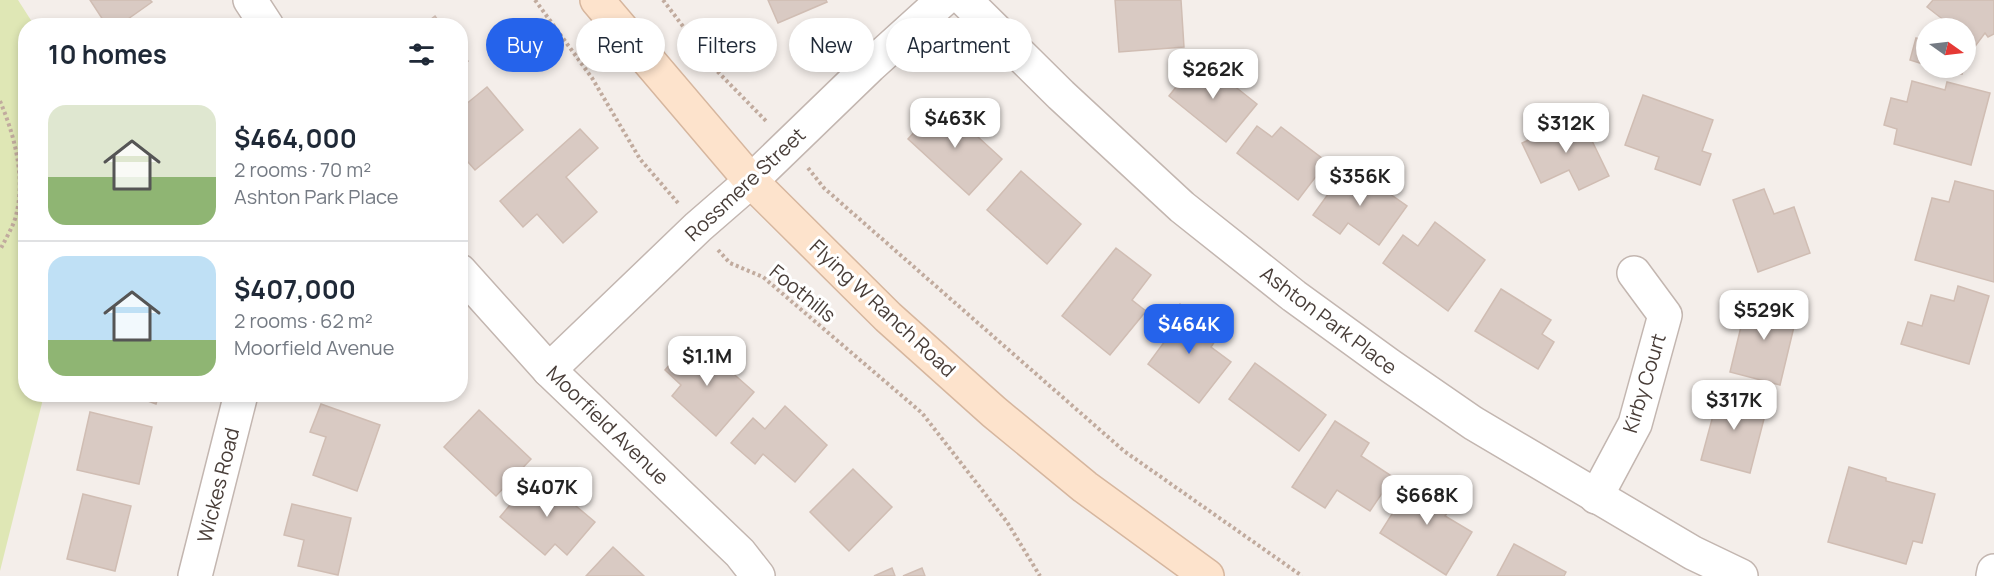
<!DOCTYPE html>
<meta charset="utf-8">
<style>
:root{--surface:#fff;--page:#f2f2f3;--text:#1f2937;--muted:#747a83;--line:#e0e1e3;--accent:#2563eb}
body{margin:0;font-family:Manrope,sans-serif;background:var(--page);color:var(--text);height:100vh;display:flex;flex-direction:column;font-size:22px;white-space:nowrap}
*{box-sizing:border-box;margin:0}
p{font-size:20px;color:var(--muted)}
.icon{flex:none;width:33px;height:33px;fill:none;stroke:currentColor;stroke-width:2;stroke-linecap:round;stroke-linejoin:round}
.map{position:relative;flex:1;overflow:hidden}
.drawer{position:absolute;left:18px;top:18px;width:450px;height:384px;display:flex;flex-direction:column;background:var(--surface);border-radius:24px;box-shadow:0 3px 9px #0003}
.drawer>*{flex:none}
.hud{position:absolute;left:486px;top:18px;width:570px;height:54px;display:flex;gap:12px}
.needle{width:39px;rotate:104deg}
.tools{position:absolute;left:1916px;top:18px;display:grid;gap:12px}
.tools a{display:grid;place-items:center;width:60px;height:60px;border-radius:50%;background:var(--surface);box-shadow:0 3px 9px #0003;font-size:30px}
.price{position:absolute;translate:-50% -51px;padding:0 14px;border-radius:12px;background:#fff;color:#222;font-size:20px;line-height:39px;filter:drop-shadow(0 2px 3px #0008)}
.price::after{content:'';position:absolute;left:50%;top:36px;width:18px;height:14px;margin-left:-9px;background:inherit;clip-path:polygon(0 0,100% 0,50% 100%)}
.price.current{background:var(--accent);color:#fff}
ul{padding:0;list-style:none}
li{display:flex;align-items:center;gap:18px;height:150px;padding:0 30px}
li+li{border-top:2px solid var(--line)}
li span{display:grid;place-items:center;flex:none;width:168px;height:120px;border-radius:18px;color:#555}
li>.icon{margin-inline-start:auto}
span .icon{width:72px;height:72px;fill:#fffc;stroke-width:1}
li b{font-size:26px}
h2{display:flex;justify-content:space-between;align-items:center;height:72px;padding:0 30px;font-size:26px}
.tag{padding:0 21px;border-radius:27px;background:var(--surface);box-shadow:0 3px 9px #0003;font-size:21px;line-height:54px}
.tag.current{background:var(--accent);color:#fff}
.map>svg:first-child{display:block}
.green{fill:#dfe7b5}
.building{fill:#d9cac3;stroke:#d0bdb3;stroke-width:1.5}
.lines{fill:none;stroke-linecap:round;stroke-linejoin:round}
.street-casing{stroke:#c3b6b0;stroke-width:36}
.secondary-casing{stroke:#d6b69e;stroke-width:36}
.path{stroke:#c1ab9e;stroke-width:4;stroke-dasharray:3 3;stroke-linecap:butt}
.street{stroke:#fff;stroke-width:33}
.secondary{stroke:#fde3cc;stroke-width:33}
.labels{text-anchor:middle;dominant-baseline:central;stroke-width:6;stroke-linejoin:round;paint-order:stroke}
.street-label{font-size:20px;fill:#483d38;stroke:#fff}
</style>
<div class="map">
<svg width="1994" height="576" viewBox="0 0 1994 576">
<rect width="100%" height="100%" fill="#f4eeea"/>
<path class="green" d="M 0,0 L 18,0 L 34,25 L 26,26 L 26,394 L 44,395 L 0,571 Z"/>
<g class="building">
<path d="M 90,0 L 150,0 L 152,2 L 118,26 L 107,26 Z"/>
<path d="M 768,0 L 826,0 L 827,2 L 778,23 Z"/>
<path d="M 1115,0 L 1181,0 L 1184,47 L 1119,52 Z"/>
<path d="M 1933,0 L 1994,0 L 1994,34 L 1988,37 L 1985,33 L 1970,53 L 1968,52 L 1965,65 L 1965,28 L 1939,28 L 1945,21 L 1927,7 Z"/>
<path d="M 435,16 L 442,26 L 422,26 Z"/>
<path d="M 401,20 L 405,26 L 393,26 Z"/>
<path d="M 1916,38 L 1926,41 L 1926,65 L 1910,60 Z"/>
<path d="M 460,51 L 468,61 L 460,67 Z"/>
<path d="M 1199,58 L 1257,104 L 1226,142 L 1169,96 Z"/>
<path d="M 1937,68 L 1964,68 L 1962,74 Z"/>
<path d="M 1912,81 L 1945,90 L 1947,82 L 1990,93 L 1971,165 L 1894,144 L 1897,129 L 1884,125 L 1891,98 L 1907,102 Z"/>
<path d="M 487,87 L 523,130 L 475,170 L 460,153 L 460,140 L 464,137 L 460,132 L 460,109 Z"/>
<path d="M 1643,95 L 1713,120 L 1702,151 L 1711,154 L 1700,185 L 1655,169 L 1659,157 L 1625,145 Z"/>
<path d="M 941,103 L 1002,159 L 969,195 L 908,139 Z"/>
<path d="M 1580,116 L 1609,176 L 1579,190 L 1569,170 L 1541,183 L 1522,143 Z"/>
<path d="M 1257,126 L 1272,137 L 1281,127 L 1327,162 L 1298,200 L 1237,153 Z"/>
<path d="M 580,129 L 598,148 L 566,177 L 597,212 L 563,243 L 537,214 L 523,227 L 500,201 Z"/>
<path d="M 1349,165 L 1407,206 L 1379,245 L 1348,223 L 1340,234 L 1313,215 Z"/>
<path d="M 1021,171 L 1081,224 L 1047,264 L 987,210 Z"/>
<path d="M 1955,181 L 1994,191 L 1994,282 L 1915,260 L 1932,198 L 1949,202 Z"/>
<path d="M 1764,189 L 1774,214 L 1794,207 L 1810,253 L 1758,272 L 1733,200 Z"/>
<path d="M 1435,222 L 1485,260 L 1448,311 L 1383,263 L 1403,235 L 1418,246 Z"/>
<path d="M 1116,248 L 1151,275 L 1132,300 L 1146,311 L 1110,355 L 1062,316 Z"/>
<path d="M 1958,286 L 1989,296 L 1969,364 L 1901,344 L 1908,322 L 1922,326 L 1931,295 L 1954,301 Z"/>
<path d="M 1501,289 L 1551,320 L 1542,334 L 1554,342 L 1538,369 L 1475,331 Z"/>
<path d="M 1748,298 L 1798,310 L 1780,385 L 1730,372 Z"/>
<path d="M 1180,304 L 1219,335 L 1211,347 L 1231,362 L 1199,403 L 1148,364 L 1168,337 L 1160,331 Z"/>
<path d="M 693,338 L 754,392 L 716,436 L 672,396 L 681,385 L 665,370 Z"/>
<path d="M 1255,363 L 1326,415 L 1299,451 L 1229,399 Z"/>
<path d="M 1721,386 L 1757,396 L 1753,412 L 1765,415 L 1750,473 L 1701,460 Z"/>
<path d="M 129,394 L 159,394 L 156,404 Z"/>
<path d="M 321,404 L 380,425 L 357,491 L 313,475 L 326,437 L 310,432 Z"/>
<path d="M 785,406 L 827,445 L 795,482 L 763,454 L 755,464 L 731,443 L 753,418 L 765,429 Z"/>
<path d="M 479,410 L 531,459 L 496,496 L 444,447 Z"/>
<path d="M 90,412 L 152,427 L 139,484 L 77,470 Z"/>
<path d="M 1335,421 L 1369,443 L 1361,456 L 1393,477 L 1370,511 L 1337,490 L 1325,508 L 1292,487 Z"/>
<path d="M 1849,467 L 1886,478 L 1886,481 L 1935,494 L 1922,543 L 1913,541 L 1906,564 L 1828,542 Z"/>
<path d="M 853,469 L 892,507 L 849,551 L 810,512 Z"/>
<path d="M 535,475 L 568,503 L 570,501 L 595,522 L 567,555 L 555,544 L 545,555 L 500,517 Z"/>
<path d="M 1416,476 L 1456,500 L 1445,516 L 1472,532 L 1446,575 L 1380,533 Z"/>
<path d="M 83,494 L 131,506 L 115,571 L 67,559 Z"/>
<path d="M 292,504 L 351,518 L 338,575 L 298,566 L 304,540 L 284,535 Z"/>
<path d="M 1514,544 L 1566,572 L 1564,576 L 1497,576 Z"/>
<path d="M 613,547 L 644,576 L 586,576 Z"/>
<path d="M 892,568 L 895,576 L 874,576 Z"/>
<path d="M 922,568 L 925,576 L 903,576 Z"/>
</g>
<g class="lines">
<g class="street-casing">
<g id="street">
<path d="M 250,0 L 267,26"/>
<path d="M 965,0 L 1061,95 L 1182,207 L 1294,296 L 1389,365 L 1473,423 L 1693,553 L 1741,576"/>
<path d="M 460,271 L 549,370 L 740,553 L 758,576"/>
<path d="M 549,370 L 698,227 L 751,181 L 870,66 L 943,0"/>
<path d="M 1596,497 L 1635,424 L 1665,315 L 1634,273"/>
<path d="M 195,576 L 241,394"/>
<path d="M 1993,576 L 1994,571"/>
</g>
</g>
<g class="secondary-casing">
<path id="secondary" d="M 597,0 L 751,181 L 888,317 L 994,412 L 1085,487 L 1207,576"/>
</g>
<g class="path">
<path d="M 535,0 L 592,78 L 640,159 L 678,203"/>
<path d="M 663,0 L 717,71 L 767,122"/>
<path d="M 0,101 C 14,134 25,175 17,211 C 15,224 6,238 0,250"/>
<path d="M 808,168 L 824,188 L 1124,451 L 1302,576"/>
<path d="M 718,250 L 730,263 L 763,277 L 922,413 L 1007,522 L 1040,576"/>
</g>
<use href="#street" class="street"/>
<use href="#secondary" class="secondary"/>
</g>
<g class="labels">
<g class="street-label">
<text transform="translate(745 184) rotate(-43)">Rossmere Street</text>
<text transform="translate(803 293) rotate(39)">Foothills</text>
<text transform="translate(883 308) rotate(43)">Flying W Ranch Road</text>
<text transform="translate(1329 320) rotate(37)">Ashton Park Place</text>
<text transform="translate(1644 383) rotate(-73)">Kirby Court</text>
<text transform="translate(608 425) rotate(44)">Moorfield Avenue</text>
<text transform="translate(218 485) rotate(-76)">Wickes Road</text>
</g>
</g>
</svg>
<div class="tools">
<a><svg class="needle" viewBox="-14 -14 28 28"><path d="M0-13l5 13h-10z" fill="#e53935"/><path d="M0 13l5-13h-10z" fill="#747a83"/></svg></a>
</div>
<b class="price" style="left:1213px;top:100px">$262K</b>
<b class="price" style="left:955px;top:149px">$463K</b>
<b class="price" style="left:1566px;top:154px">$312K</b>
<b class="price" style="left:1360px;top:207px">$356K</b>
<b class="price" style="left:1764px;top:341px">$529K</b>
<b class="price current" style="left:1189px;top:355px">$464K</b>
<b class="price" style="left:707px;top:387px">$1.1M</b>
<b class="price" style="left:1734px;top:431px">$317K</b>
<b class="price" style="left:547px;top:518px">$407K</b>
<b class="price" style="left:1427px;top:526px">$668K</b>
<div class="hud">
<a class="tag current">Buy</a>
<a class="tag">Rent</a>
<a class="tag">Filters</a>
<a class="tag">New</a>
<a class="tag">Apartment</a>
</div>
<section class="drawer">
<h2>10 homes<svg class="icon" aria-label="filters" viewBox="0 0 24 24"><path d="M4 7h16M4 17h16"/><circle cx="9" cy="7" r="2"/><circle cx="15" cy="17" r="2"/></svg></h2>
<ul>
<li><span style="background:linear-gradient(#dfe7d0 60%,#8fb573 0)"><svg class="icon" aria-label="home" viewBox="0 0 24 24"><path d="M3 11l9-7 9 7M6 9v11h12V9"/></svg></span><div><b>$464,000</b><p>2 rooms · 70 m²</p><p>Ashton Park Place</p></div></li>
<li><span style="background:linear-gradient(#bfe0f5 70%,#8fb573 0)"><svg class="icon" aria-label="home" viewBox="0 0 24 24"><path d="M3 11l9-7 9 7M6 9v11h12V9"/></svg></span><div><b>$407,000</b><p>2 rooms · 62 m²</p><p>Moorfield Avenue</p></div></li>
</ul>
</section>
</div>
